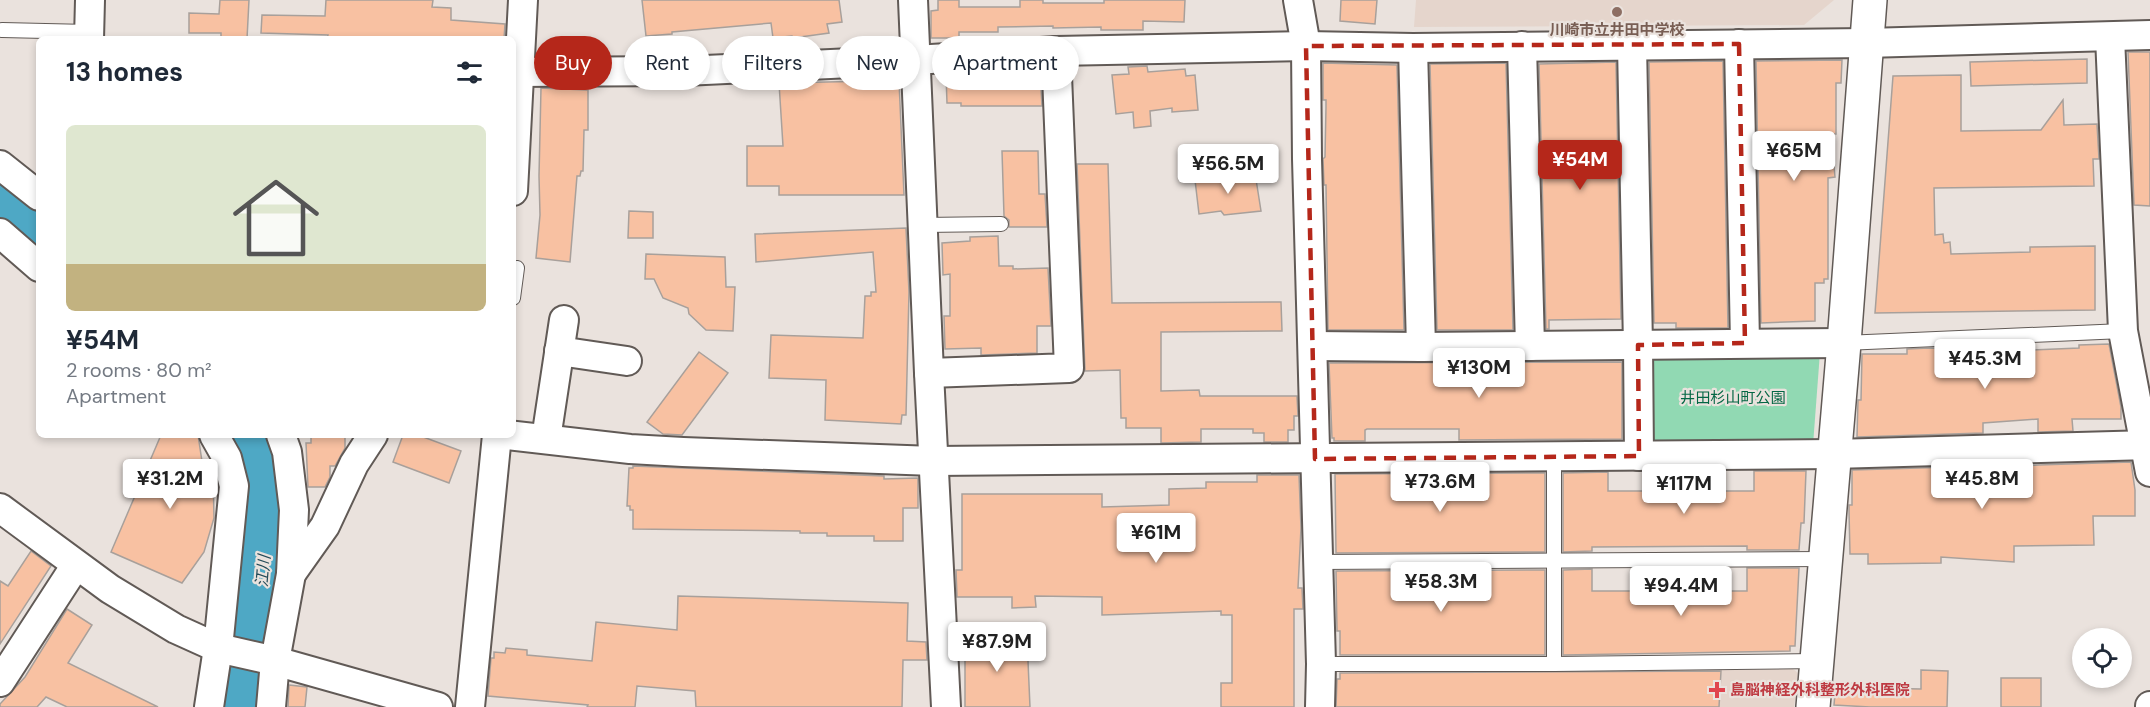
<!DOCTYPE html>
<meta charset="utf-8">
<style>
:root{--surface:#fff;--page:#f2f2f3;--text:#1f2937;--muted:#747a83;--line:#e0e1e3;--accent:#b5271a}
body{margin:0;font-family:"DM Sans","Noto Sans JP",sans-serif;background:var(--page);color:var(--text);height:100vh;display:flex;flex-direction:column;font-size:22px;white-space:nowrap}
*{box-sizing:border-box;margin:0}
p{font-size:20px;color:var(--muted)}
.icon{flex:none;width:33px;height:33px;fill:none;stroke:currentColor;stroke-width:2;stroke-linecap:round;stroke-linejoin:round}
.map{position:relative;flex:1;overflow:hidden}
.details{position:absolute;left:36px;top:36px;width:480px;height:402px;display:flex;flex-direction:column;background:var(--surface);border-radius:9px;box-shadow:0 3px 9px #0003}
.details>*{flex:none}
.hud{position:absolute;left:534px;top:36px;width:570px;height:54px;display:flex;gap:12px}
.fabs{position:absolute;left:2072px;top:628px;display:grid;gap:12px}
.fabs a{display:grid;place-items:center;width:60px;height:60px;border-radius:50%;background:var(--surface);box-shadow:0 3px 9px #0003;font-size:30px}
.price{position:absolute;translate:-50% -51px;padding:0 14px;border-radius:6px;background:#fff;color:#222;font-size:20px;line-height:39px;filter:drop-shadow(0 2px 3px #0008)}
.price::after{content:'';position:absolute;left:50%;top:36px;width:18px;height:14px;margin-left:-9px;background:inherit;clip-path:polygon(0 0,100% 0,50% 100%)}
.price.active{background:var(--accent);color:#fff}
ul{padding:0;list-style:none}
li{display:grid;align-content:center;gap:12px;height:318px;padding:0 30px}
li+li{border-top:2px solid var(--line)}
li span{display:grid;place-items:center;height:186px;border-radius:9px;color:#555}
li>.icon{margin-inline-start:auto}
span .icon{width:108px;height:108px;fill:#fffc;stroke-width:1}
li b{font-size:26px}
h2{display:flex;justify-content:space-between;align-items:center;height:72px;padding:0 30px;font-size:26px}
.chip{padding:0 21px;border-radius:27px;background:var(--surface);box-shadow:0 3px 9px #0003;font-size:21px;line-height:54px}
.chip.active{background:var(--accent);color:#fff}
.map>svg:first-child{display:block}
.built{fill:#e5d5cc}
.green{fill:#91d9b3}
.lines{fill:none;stroke-linecap:round;stroke-linejoin:round}
.river{stroke:#4ea8c5;stroke-width:45}
.building{fill:#f8c1a2;stroke:#a8a09b;stroke-width:1.5}
.service-casing{stroke:#615a56;stroke-width:16}
.minor-casing{stroke:#615a56;stroke-width:32}
.tertiary-casing{stroke:#615a56;stroke-width:36}
.service{stroke:#fff;stroke-width:14}
.minor{stroke:#fff;stroke-width:28}
.tertiary{stroke:#fff;stroke-width:33}
.marked{fill:none;stroke:#b5271a;stroke-width:4.5;stroke-dasharray:12 8;stroke-linejoin:round}
.education-dot{fill:#8d6e63;stroke:#eae2dd;stroke-width:2}
.health-dot{fill:#e0444e;stroke:#eae2dd;stroke-width:2}
.labels{text-anchor:middle;dominant-baseline:central;stroke-width:4.5;stroke-linejoin:round;paint-order:stroke}
.education-label{font-size:15px;font-weight:bold;fill:#785e54;stroke:#eae2dd}
.park-label{font-size:15px;fill:#046744;stroke:#eae2dd}
.health-label{font-size:15px;font-weight:bold;fill:#be3a42;stroke:#eae2dd;text-anchor:start}
.water-label{font-size:16px;font-style:italic;fill:#224a57;stroke:#eae2dd}
</style>
<div class="map">
<svg width="2150" height="707" viewBox="0 0 2150 707">
<rect width="100%" height="100%" fill="#eae2dd"/>
<g class="built">
<path d="M 1416,0 L 1834,0 L 1804,25 L 1414,27 Z"/>
<path d="M 1793,669 L 1798,673 L 1794,707 L 1638,707 L 1639,671 Z"/>
</g>
<path class="green" d="M 1656,352 L 1820,352 L 1813,445 L 1657,445 L 1647,435 L 1646,363 Z"/>
<g class="lines">
<g class="river">
<path d="M 0,195 L 39,226"/>
<path d="M 239,707 C 256,631 273,558 260,480 C 258,465 256,449 250,435"/>
</g>
</g>
<g class="building">
<path d="M 220,0 L 249,0 L 247,39 L 221,38 L 221,33 L 189,33 L 189,13 L 219,14 Z"/>
<path d="M 326,0 L 433,0 L 432,7 L 451,8 L 451,20 L 505,24 L 504,39 L 327,39 L 328,35 L 261,33 L 262,15 L 325,16 Z"/>
<path d="M 642,0 L 839,0 L 842,22 L 827,24 L 829,33 L 793,38 L 792,36 L 773,38 L 771,23 L 672,32 L 672,34 L 646,36 Z"/>
<path d="M 938,0 L 959,0 L 959,7 L 1020,7 L 1020,0 L 1043,0 L 1043,3 L 1104,3 L 1104,0 L 1185,0 L 1184,22 L 1143,21 L 1143,30 L 1101,30 L 1101,27 L 1053,28 L 1053,26 L 998,27 L 998,32 L 959,32 L 959,38 L 931,38 L 931,11 L 938,10 Z"/>
<path d="M 1341,0 L 1377,0 L 1375,24 L 1340,21 Z"/>
<path d="M 2128,52 L 2150,52 L 2150,206 L 2134,205 Z"/>
<path d="M 2087,59 L 2087,83 L 1971,86 L 1970,62 Z"/>
<path d="M 1842,60 L 1841,83 L 1836,83 L 1836,134 L 1831,134 L 1835,177 L 1828,178 L 1828,279 L 1824,279 L 1824,283 L 1815,283 L 1815,321 L 1761,323 L 1756,61 Z"/>
<path d="M 1723,61 L 1728,328 L 1676,328 L 1676,323 L 1654,323 L 1649,62 Z"/>
<path d="M 1616,62 L 1621,319 L 1549,320 L 1549,329 L 1546,329 L 1539,64 Z"/>
<path d="M 1323,63 L 1397,65 L 1404,330 L 1328,330 L 1326,185 L 1324,185 L 1323,159 L 1325,157 L 1326,107 L 1326,100 L 1323,100 Z"/>
<path d="M 1506,63 L 1513,330 L 1437,330 L 1430,64 Z"/>
<path d="M 1147,66 L 1148,72 L 1185,69 L 1186,76 L 1195,75 L 1198,110 L 1172,112 L 1172,108 L 1150,111 L 1151,126 L 1134,128 L 1133,112 L 1116,114 L 1112,75 L 1129,74 L 1128,67 Z"/>
<path d="M 984,72 L 1040,72 L 1042,106 L 961,106 L 961,103 L 947,103 L 946,75 Z"/>
<path d="M 1961,75 L 1961,131 L 2041,130 L 2063,100 L 2064,125 L 2097,124 L 2099,159 L 2093,159 L 2094,186 L 1934,188 L 1935,235 L 1943,234 L 1944,243 L 1950,242 L 1951,254 L 2030,252 L 2030,247 L 2095,246 L 2095,310 L 1875,313 L 1893,76 Z"/>
<path d="M 892,78 L 892,81 L 899,81 L 904,195 L 779,195 L 779,186 L 747,186 L 747,146 L 783,146 L 779,83 L 873,81 L 873,79 Z"/>
<path d="M 541,88 L 588,90 L 588,130 L 584,130 L 583,171 L 581,171 L 580,176 L 577,176 L 570,262 L 536,258 L 540,215 L 539,176 Z"/>
<path d="M 1002,151 L 1038,151 L 1039,194 L 1045,194 L 1047,227 L 1009,227 L 1009,220 L 1004,216 Z"/>
<path d="M 1077,164 L 1108,164 L 1112,303 L 1281,302 L 1282,331 L 1161,332 L 1161,391 L 1199,390 L 1200,396 L 1297,396 L 1298,416 L 1294,416 L 1294,430 L 1288,430 L 1288,442 L 1264,442 L 1264,433 L 1253,433 L 1253,429 L 1201,429 L 1201,442 L 1161,443 L 1161,428 L 1126,428 L 1126,418 L 1121,418 L 1120,370 L 1085,371 Z"/>
<path d="M 1255,173 L 1261,211 L 1224,215 L 1221,211 L 1199,214 L 1195,180 Z"/>
<path d="M 629,211 L 653,212 L 653,238 L 628,238 Z"/>
<path d="M 906,228 L 909,292 L 906,415 L 902,415 L 901,424 L 825,420 L 826,380 L 769,378 L 771,335 L 863,338 L 865,296 L 871,296 L 871,292 L 876,292 L 873,252 L 756,262 L 755,234 Z"/>
<path d="M 998,236 L 999,266 L 1013,266 L 1013,269 L 1048,268 L 1051,326 L 1037,326 L 1037,353 L 981,355 L 981,348 L 945,349 L 944,316 L 950,316 L 950,274 L 943,275 L 942,243 L 970,241 L 970,237 Z"/>
<path d="M 646,254 L 725,257 L 726,287 L 735,287 L 733,331 L 706,330 L 689,314 L 688,308 L 663,298 L 654,279 L 645,279 Z"/>
<path d="M 2109,344 L 2121,407 L 2121,419 L 2072,419 L 2073,431 L 2038,432 L 2038,419 L 1983,423 L 1983,433 L 1857,437 L 1858,400 L 1861,400 L 1862,354 L 1907,354 L 1907,349 L 1929,348 L 2032,350 L 2079,348 L 2079,345 Z"/>
<path d="M 699,352 L 728,373 L 682,435 L 663,434 L 647,422 Z"/>
<path d="M 1622,362 L 1622,439 L 1459,440 L 1459,429 L 1367,429 L 1365,430 L 1365,441 L 1334,441 L 1334,438 L 1332,438 L 1329,363 Z"/>
<path d="M 161,435 L 198,435 L 203,468 L 213,473 L 214,518 L 204,552 L 182,583 L 111,552 Z"/>
<path d="M 311,435 L 345,435 L 345,448 L 335,466 L 330,466 L 330,477 L 325,487 L 308,487 L 306,443 L 311,443 Z"/>
<path d="M 403,435 L 418,435 L 461,451 L 449,483 L 393,462 Z"/>
<path d="M 2131,462 L 2135,490 L 2135,516 L 2093,516 L 2094,545 L 2014,546 L 2014,562 L 1941,557 L 1941,563 L 1868,564 L 1868,554 L 1850,554 L 1849,511 L 1849,505 L 1852,505 L 1852,470 L 1985,466 L 2028,468 L 2028,466 L 2038,465 Z"/>
<path d="M 633,466 L 884,476 L 884,479 L 918,478 L 918,508 L 903,508 L 903,541 L 874,541 L 874,536 L 827,536 L 827,533 L 800,533 L 800,531 L 633,529 L 633,510 L 630,510 L 630,506 L 627,506 L 629,468 L 633,468 Z"/>
<path d="M 1754,471 L 1806,471 L 1804,523 L 1801,523 L 1799,550 L 1747,550 L 1747,546 L 1592,547 L 1592,551 L 1563,552 L 1563,473 L 1608,472 L 1608,491 L 1754,491 Z"/>
<path d="M 1545,473 L 1545,552 L 1336,553 L 1335,474 Z"/>
<path d="M 1257,475 L 1299,475 L 1301,528 L 1298,588 L 1302,588 L 1303,609 L 1294,609 L 1294,707 L 1221,707 L 1221,683 L 1232,683 L 1232,615 L 1221,615 L 1221,611 L 1102,615 L 1102,597 L 1035,596 L 1036,607 L 1012,608 L 1012,597 L 957,597 L 956,570 L 962,570 L 962,494 L 1102,494 L 1102,507 L 1169,505 L 1169,489 L 1206,488 L 1206,482 L 1257,482 Z"/>
<path d="M 31,551 L 51,566 L 0,644 L 0,581 L 8,586 Z"/>
<path d="M 1747,568 L 1799,568 L 1795,646 L 1790,646 L 1790,651 L 1563,655 L 1563,570 L 1592,569 L 1592,591 L 1747,591 Z"/>
<path d="M 1545,570 L 1545,655 L 1340,655 L 1340,631 L 1337,631 L 1336,571 Z"/>
<path d="M 678,596 L 908,603 L 907,641 L 926,642 L 927,660 L 903,660 L 902,707 L 696,707 L 695,691 L 637,686 L 635,707 L 587,707 L 588,705 L 488,696 L 491,658 L 494,658 L 494,652 L 505,653 L 506,648 L 527,650 L 527,655 L 592,661 L 596,622 L 677,630 Z"/>
<path d="M 67,609 L 92,625 L 68,663 L 158,707 L 67,707 L 46,697 L 37,707 L 0,707 L 0,704 L 25,677 Z"/>
<path d="M 1027,638 L 1030,707 L 965,707 L 965,639 Z"/>
<path d="M 1921,670 L 1948,671 L 1947,707 L 1870,707 L 1834,705 L 1836,682 L 1874,685 L 1873,688 L 1921,689 Z"/>
<path d="M 1721,671 L 1719,707 L 1336,707 L 1337,679 L 1340,679 L 1340,673 Z"/>
<rect x="2001" y="678" width="40" height="29"/>
<path d="M 289,685 L 307,687 L 305,707 L 288,707 Z"/>
</g>
<g class="lines">
<g class="service-casing">
<g id="service">
<path d="M 2,30 L 89,32"/>
<path d="M 923,225 L 1001,224"/>
<path d="M 513,298 L 517,268"/>
<path d="M 1844,343 L 2123,331"/>
<path d="M 1554,457 L 1554,664"/>
<path d="M 1317,562 L 1825,559"/>
<path d="M 1321,664 L 1554,664 L 1816,661"/>
</g>
</g>
<g class="minor-casing">
<g id="minor">
<path d="M 913,0 L 929,373 L 946,707"/>
<path d="M 1298,0 L 1306,46 L 1307,159 L 1321,664 L 1320,707"/>
<path d="M 2110,37 L 2123,331 L 2150,472"/>
<path d="M 89,39 L 90,0"/>
<path d="M 1739,44 L 1745,343"/>
<path d="M 1632,45 L 1638,345 L 1639,456"/>
<path d="M 1522,46 L 1530,346"/>
<path d="M 1413,48 L 1421,347"/>
<path d="M 513,72 L 684,71 L 915,60 L 1056,51 L 1306,46 L 1413,48 L 1866,43 L 2150,35"/>
<path d="M 0,165 L 39,196"/>
<path d="M 513,191 L 523,0"/>
<path d="M 0,233 L 39,267"/>
<path d="M 1313,346 L 1421,347 L 1844,343"/>
<path d="M 559,351 L 627,361"/>
<path d="M 929,373 L 1069,368 L 1056,51"/>
<path d="M 507,435 L 630,449 L 683,452 L 934,461 L 1834,454 L 2150,445"/>
<path d="M 546,439 L 564,320"/>
<path d="M 0,508 L 110,589 L 176,629 L 218,648 L 275,661 L 438,707"/>
<path d="M 291,574 L 325,526 L 354,464 L 373,435"/>
<path d="M 0,682 L 76,565"/>
<path d="M 209,707 L 218,648 L 234,486 L 227,458 L 214,435"/>
<path d="M 271,707 L 275,661 L 291,574 L 294,510 L 287,452 L 281,435"/>
<path d="M 470,707 L 497,435"/>
<path d="M 2150,707 L 2150,706"/>
</g>
</g>
<g class="tertiary-casing">
<path id="tertiary" d="M 1813,707 L 1844,343 L 1870,0"/>
</g>
<use href="#service" class="service"/>
<use href="#minor" class="minor"/>
<use href="#tertiary" class="tertiary"/>
</g>
<path class="marked" d="M 1739,44 L 1745,343 L 1638,345 L 1639,456 L 1315,459 L 1306,46 Z"/>
<circle class="education-dot" cx="1617" cy="12" r="6"/>
<path class="health-dot" d="M1714 681h6v6h6v6h-6v6h-6v-6h-6v-6h6z"/>
<g class="labels">
<g class="education-label">
<text x="1617" y="30">川崎市立井田中学校</text>
</g>
<g class="park-label">
<text x="1733" y="398">井田杉山町公園</text>
</g>
<g class="health-label">
<text x="1730" y="690">島脳神経外科整形外科医院</text>
</g>
<g class="water-label">
<text transform="translate(263 571) rotate(-85)">江川</text>
</g>
</g>
</svg>
<div class="fabs">
<a><svg class="icon" aria-label="locate" viewBox="0 0 24 24"><circle cx="12" cy="12" r="6"/><path d="M12 2v4M12 18v4M2 12h4M18 12h4"/></svg></a>
</div>
<b class="price" style="left:1794px;top:182px">¥65M</b>
<b class="price active" style="left:1580px;top:191px">¥54M</b>
<b class="price" style="left:1228px;top:195px">¥56.5M</b>
<b class="price" style="left:1985px;top:390px">¥45.3M</b>
<b class="price" style="left:1479px;top:399px">¥130M</b>
<b class="price" style="left:170px;top:510px">¥31.2M</b>
<b class="price" style="left:1982px;top:510px">¥45.8M</b>
<b class="price" style="left:1440px;top:513px">¥73.6M</b>
<b class="price" style="left:1684px;top:515px">¥117M</b>
<b class="price" style="left:1156px;top:564px">¥61M</b>
<b class="price" style="left:1441px;top:613px">¥58.3M</b>
<b class="price" style="left:1681px;top:617px">¥94.4M</b>
<b class="price" style="left:997px;top:673px">¥87.9M</b>
<div class="hud">
<a class="chip active">Buy</a>
<a class="chip">Rent</a>
<a class="chip">Filters</a>
<a class="chip">New</a>
<a class="chip">Apartment</a>
</div>
<section class="details">
<h2>13 homes<svg class="icon" aria-label="filters" viewBox="0 0 24 24"><path d="M4 7h16M4 17h16"/><circle cx="9" cy="7" r="2"/><circle cx="15" cy="17" r="2"/></svg></h2>
<ul>
<li><span style="background:linear-gradient(#dfe7d0 75%,#c2b280 0)"><svg class="icon" aria-label="home" viewBox="0 0 24 24"><path d="M3 11l9-7 9 7M6 9v11h12V9"/></svg></span><div><b>¥54M</b><p>2 rooms · 80 m²</p><p>Apartment</p></div></li>
</ul>
</section>
</div>
